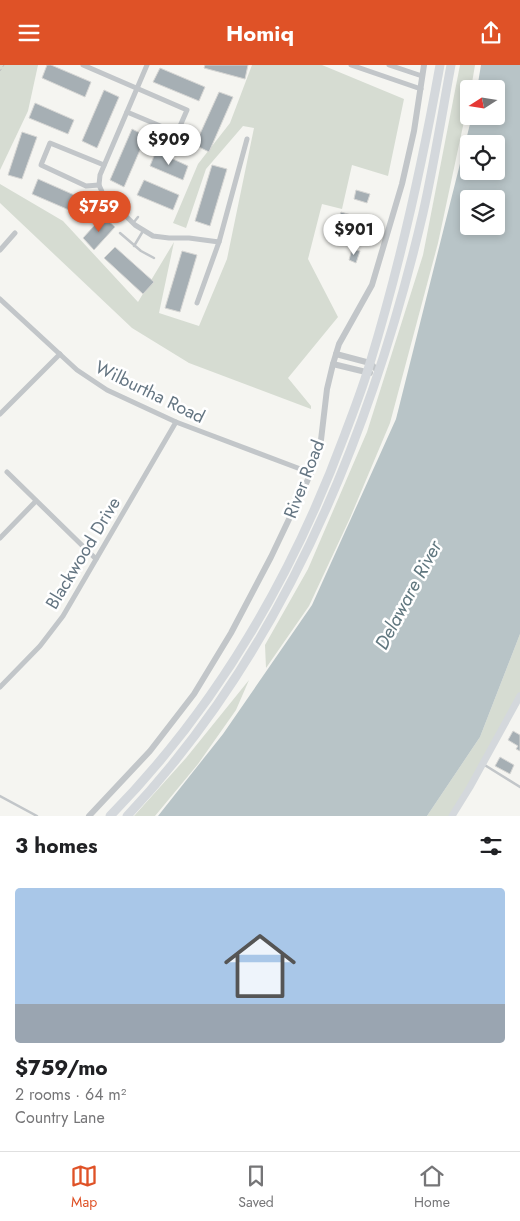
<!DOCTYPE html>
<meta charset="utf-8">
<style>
:root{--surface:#fff;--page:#f6f6f6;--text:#202124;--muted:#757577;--line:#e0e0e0;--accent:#df5227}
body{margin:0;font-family:Jost,sans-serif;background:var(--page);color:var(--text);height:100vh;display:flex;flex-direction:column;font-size:19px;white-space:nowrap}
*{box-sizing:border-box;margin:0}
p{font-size:16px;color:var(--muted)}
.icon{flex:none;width:28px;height:28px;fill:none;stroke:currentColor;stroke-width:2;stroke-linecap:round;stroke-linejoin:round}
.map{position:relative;height:751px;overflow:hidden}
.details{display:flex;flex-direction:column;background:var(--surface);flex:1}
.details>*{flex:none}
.needle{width:32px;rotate:258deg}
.tools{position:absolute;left:460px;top:15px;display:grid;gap:10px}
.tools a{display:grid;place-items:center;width:45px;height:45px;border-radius:5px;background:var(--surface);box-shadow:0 2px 8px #0003;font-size:25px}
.price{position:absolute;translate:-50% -42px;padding:0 11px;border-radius:18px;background:#fff;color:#222;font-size:16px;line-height:32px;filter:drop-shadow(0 1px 2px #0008)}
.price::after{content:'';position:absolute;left:50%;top:30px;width:15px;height:11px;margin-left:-8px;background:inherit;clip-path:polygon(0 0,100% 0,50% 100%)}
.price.selected{background:var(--accent);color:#fff}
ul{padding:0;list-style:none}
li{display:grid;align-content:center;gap:10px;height:265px;padding:0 15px}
li span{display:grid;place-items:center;height:155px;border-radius:5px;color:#555}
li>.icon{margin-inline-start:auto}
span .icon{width:90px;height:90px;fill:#fffc;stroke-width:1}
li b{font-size:21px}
h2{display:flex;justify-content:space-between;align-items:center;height:60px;padding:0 15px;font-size:21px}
header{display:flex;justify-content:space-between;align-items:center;height:65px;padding:0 15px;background:var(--accent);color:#fff;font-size:22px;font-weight:700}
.tabs{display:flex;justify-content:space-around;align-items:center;height:70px;border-top:1px solid var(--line);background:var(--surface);font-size:14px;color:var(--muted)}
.tabs a{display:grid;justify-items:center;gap:2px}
.tabs .selected{color:var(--accent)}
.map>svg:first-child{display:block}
.green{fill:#d6dcd2}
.water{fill:#b8c4c7;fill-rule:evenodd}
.building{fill:#a6afb4;stroke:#d6d6d4}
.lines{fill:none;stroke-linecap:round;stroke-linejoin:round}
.path{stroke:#bcbec0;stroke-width:1;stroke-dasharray:2.5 2.5;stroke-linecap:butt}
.service{stroke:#c2c6c9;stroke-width:2.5}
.minor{stroke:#c2c6c9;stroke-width:5}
.tertiary{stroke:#c2c6c9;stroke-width:6}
.secondary{stroke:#d4d8dc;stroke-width:7}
.trunk{stroke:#d4d8dc;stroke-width:9}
.labels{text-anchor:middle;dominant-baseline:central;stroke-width:5;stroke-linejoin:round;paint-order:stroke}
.street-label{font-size:18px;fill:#647582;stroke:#fff}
.water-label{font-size:19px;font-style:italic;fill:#60777f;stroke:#fff}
</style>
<header><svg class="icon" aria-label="menu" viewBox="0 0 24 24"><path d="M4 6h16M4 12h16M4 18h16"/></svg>Homiq<svg class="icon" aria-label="share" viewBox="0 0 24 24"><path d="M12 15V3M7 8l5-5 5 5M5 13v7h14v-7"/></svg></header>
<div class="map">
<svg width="520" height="751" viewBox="0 0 520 751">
<rect width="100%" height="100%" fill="#f5f5f1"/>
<g class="green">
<path d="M 0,0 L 38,0 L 28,46 L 0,105 Z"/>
<path d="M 252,0 L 322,0 L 404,34 L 388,111 L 352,100 L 342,144 L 322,139 L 308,194 L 338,252 L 288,313 L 311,341 L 311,344 L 189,298 L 132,263 L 0,138 L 0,119 L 63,156 L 138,237 L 174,177 L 159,248 L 199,261 L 227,194 L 254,63 L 243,61 L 206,104 L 186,163 L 173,158 L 198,99 L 230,58 Z"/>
<path d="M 460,0 L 475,0 L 471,24 L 469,24 L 466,47 L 438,178 L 390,358 L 350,453 L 309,541 L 266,603 L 265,580 L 308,504 L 367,367 L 423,190 Z"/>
<path d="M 520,569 L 520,631 L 452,751 L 427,751 L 480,672 Z"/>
<path d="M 249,615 L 236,645 L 198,699 L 155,751 L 134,751 L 186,693 Z"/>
</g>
<path class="water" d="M 481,0 L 520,0 L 520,569 L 480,672 L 427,751 L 158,751 L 223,669 L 312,540 L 396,354 L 472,51 L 496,51 L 496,24 L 477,24 ZM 469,79 L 496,79 L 496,106 L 469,106 ZM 469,134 L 496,134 L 496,161 L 469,161 Z"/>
<g class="building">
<path d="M 47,0 L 51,0 L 91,17 L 85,32 L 42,13 Z"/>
<path d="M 205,0 L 248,0 L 245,14 L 204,3 Z"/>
<path d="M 160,3 L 205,22 L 199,36 L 153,17 Z"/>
<path d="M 104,25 L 119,32 L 97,83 L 82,76 Z"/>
<path d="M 219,27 L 233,32 L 209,87 L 195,80 Z"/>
<path d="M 35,38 L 74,55 L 68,69 L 29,53 Z"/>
<path d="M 132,64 L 146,71 L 124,122 L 110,115 Z"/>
<path d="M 22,67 L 37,72 L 22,114 L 8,110 Z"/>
<path d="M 156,86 L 188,101 L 183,115 L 150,101 Z"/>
<path d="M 212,100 L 227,104 L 210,161 L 195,156 Z"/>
<path d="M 38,114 L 90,137 L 83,151 L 32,129 Z"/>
<path d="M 144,115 L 179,130 L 173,145 L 137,130 Z"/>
<path d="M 356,125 L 370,129 L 367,138 L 354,134 Z"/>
<path d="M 341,147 L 358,152 L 350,174 L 334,169 Z"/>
<path d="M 103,151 L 115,162 L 94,185 L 83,173 Z"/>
<path d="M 115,182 L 154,217 L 143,229 L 104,193 Z"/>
<path d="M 352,184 L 360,186 L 356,198 L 349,195 Z"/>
<path d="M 182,186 L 197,190 L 180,247 L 165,243 Z"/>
<path d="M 513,666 L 520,670 L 520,686 L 516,684 L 518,681 L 508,675 Z"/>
<path d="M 500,692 L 514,700 L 510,709 L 495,701 Z"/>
</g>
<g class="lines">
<path class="path" d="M 0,6 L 4,0"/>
<g class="service">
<path d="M 134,157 L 138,152"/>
<path d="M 120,168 L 141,186 L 154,193"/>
<path d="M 134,181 L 143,166"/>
<path d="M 483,699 L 520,722"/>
<path d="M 0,731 L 37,751"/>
</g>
<g class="minor">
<path d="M 83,0 L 187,45 L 177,68 L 127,47"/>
<path d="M 147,0 L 100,110 L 99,120 L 103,129 L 135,160 L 153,171 L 169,173 L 189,173 L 219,177"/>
<path d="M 351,0 L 421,24"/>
<path d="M 389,0 L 422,11"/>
<path d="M 99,120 L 86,121 L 41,100 L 50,78 L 104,100"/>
<path d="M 0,185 L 15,168"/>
<path d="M 0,234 L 77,305 L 107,325 L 176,357 L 311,408"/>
<path d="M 197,238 L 219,177 L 247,74"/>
<path d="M 0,349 L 60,289"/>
<path d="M 7,407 L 96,494"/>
<path d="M 0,473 L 36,436"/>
<path d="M 0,622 L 40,581 L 63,551 L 176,357"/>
</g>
<g class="tertiary">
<path d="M 336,289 L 370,298 L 379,307"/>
<path d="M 333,299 L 370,308"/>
<path d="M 89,751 L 150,686 L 194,629 L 231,568 L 271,492 L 311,408 L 321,375 L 327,324 L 333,299 L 339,279 L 372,220 L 402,119 L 414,66 L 424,0"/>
</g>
<path class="secondary" d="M 452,751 L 470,722 L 520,631"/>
<g class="trunk">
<path d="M 110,751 C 216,643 293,510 345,369 C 354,345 363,322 370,298 C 400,200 422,100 440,0"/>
<path d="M 127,751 C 283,586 372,366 423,148 C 434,99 442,49 451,0"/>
</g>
</g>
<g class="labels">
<g class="street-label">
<text transform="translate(150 327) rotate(26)">Wilburtha Road</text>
<text transform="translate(304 414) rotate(-69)">River Road</text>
<text transform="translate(83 488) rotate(-59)">Blackwood Drive</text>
</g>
<g class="water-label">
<text transform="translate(408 530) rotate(-62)">Delaware River</text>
</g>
</g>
</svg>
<div class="tools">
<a><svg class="needle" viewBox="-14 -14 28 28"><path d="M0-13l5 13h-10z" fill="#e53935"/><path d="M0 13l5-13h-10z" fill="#757577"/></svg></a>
<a><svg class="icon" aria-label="locate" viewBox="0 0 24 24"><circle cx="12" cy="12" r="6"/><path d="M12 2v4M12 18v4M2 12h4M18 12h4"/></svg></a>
<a><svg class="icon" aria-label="layers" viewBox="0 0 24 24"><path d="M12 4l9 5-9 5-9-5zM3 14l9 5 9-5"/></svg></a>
</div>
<b class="price" style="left:169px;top:101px">$909</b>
<b class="price selected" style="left:99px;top:168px">$759</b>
<b class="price" style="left:354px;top:191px">$901</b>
</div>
<section class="details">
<h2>3 homes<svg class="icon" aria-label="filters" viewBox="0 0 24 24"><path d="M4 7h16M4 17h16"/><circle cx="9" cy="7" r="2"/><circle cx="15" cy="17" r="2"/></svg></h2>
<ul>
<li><span style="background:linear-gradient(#a9c7e8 75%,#9aa5b1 0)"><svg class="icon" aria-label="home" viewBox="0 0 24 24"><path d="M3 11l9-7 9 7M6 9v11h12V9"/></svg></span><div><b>$759/mo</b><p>2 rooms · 64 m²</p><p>Country Lane</p></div></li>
</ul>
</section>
<nav class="tabs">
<a class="selected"><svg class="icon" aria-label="map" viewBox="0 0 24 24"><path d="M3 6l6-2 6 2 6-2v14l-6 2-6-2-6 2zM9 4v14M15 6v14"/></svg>Map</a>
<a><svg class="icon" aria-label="saved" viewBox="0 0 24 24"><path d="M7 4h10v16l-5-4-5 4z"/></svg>Saved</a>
<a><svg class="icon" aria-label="home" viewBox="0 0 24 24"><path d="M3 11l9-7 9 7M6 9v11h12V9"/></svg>Home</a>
</nav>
